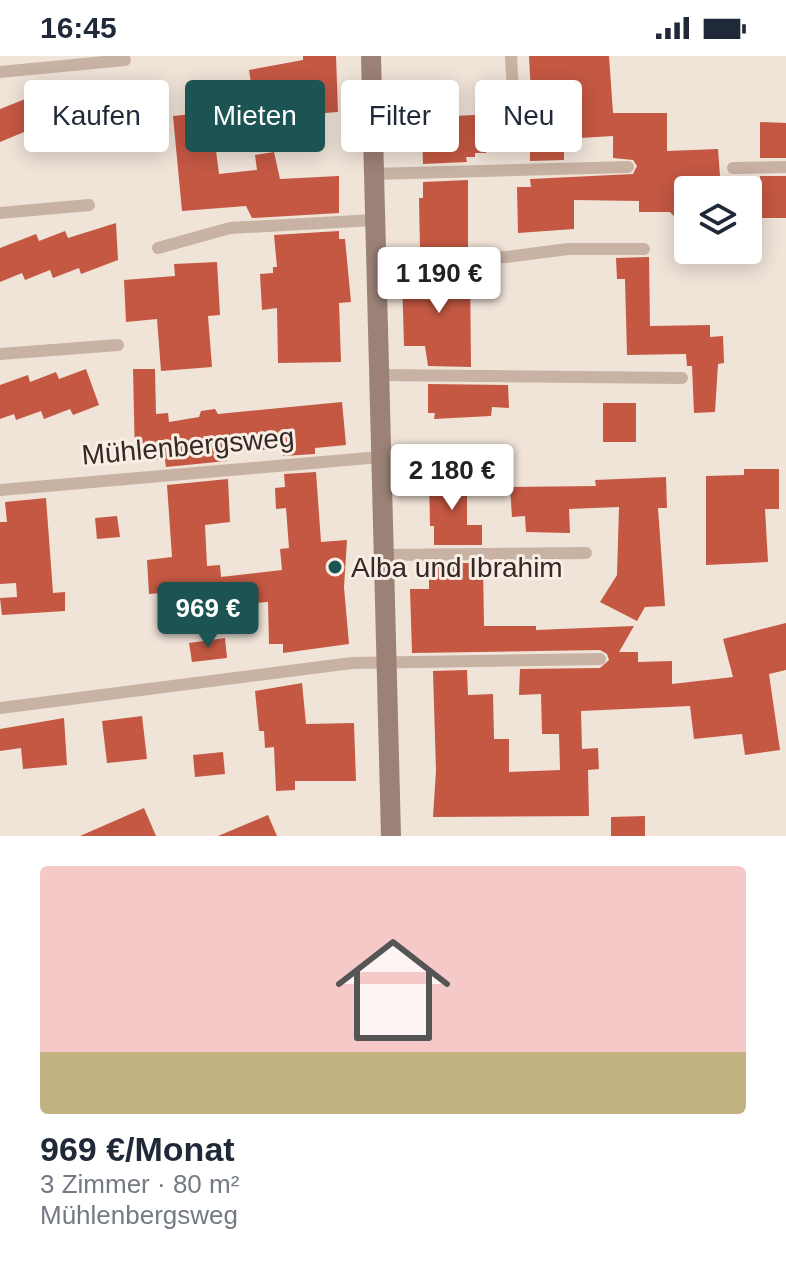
<!DOCTYPE html>
<html lang="de">
<meta charset="utf-8">
<style>
:root{--surface:#fff;--page:#f2f2f3;--text:#1f2937;--muted:#747a83;--line:#e0e1e3;--accent:#1c5453}
body{margin:0;font-family:Helvetica,sans-serif;background:var(--page);color:var(--text);height:100vh;display:flex;flex-direction:column;font-size:30px;white-space:nowrap}
*{box-sizing:border-box;margin:0}
p{font-size:26px;color:var(--muted)}
.icon{flex:none;width:44px;height:44px;fill:none;stroke:currentColor;stroke-width:2;stroke-linecap:round;stroke-linejoin:round}
.map{position:relative;height:780px;overflow:hidden}
.drawer{display:flex;flex-direction:column;background:var(--surface);flex:1}
.drawer>*{flex:none}
.top-card{position:absolute;left:24px;top:24px;width:738px;height:72px;display:flex;gap:16px}
.tools{position:absolute;left:674px;top:120px;display:grid;gap:16px}
.tools a{display:grid;place-items:center;width:88px;height:88px;border-radius:8px;background:var(--surface);box-shadow:0 4px 20px #0003;font-size:40px}
.price{position:absolute;translate:-50% -68px;padding:0 18px;border-radius:8px;background:#fff;color:#222;font-size:26px;line-height:52px;filter:drop-shadow(0 2px 4px #0008)}
.price::after{content:'';position:absolute;left:50%;top:48px;width:24px;height:18px;margin-left:-12px;background:inherit;clip-path:polygon(0 0,100% 0,50% 100%)}
.price.active{background:var(--accent);color:#fff}
ul{padding:0;list-style:none}
li{display:grid;align-content:center;gap:16px;height:424px;padding:0 40px}
li+li{border-top:2px solid var(--line)}
li span{display:grid;place-items:center;height:248px;border-radius:8px;color:#555}
li>.icon{margin-inline-start:auto}
span .icon{width:144px;height:144px;fill:#fffc;stroke-width:1}
li b{font-size:34px}
.tag{padding:0 28px;border-radius:8px;background:var(--surface);box-shadow:0 4px 20px #0003;font-size:28px;line-height:72px}
.tag.active{background:var(--accent);color:#fff}
.status{display:flex;justify-content:space-between;align-items:center;height:56px;padding:0 40px;background:var(--surface);direction:ltr}
.status svg{height:22px;fill:currentColor}
.map>svg:first-child{display:block}
.building{fill:#c45843}
.lines{fill:none;stroke-linecap:round;stroke-linejoin:round}
.lane{stroke:#c8b2a4;stroke-width:12}
.secondary{stroke:#9b8176;stroke-width:20}
.poi-dot{fill:#1c5453;stroke:#f8eee4;stroke-width:3}
.labels{text-anchor:middle;dominant-baseline:central;stroke-width:6;stroke-linejoin:round;paint-order:stroke}
.street-label{font-size:28px;fill:#342926;stroke:#f8eee4}
.poi-label{font-size:28px;fill:#342926;stroke:#f8eee4;text-anchor:start}
</style>
<div class="status"><b>16:45</b><svg viewBox="0 0 49 12"><path d="M0 12V9h3v3zM5 12V6h3v6zM10 12V3h3v9zM15 12V0h3v12zM26 1h20v11H26zM47 4h2v5h-2z"/></svg></div>
<div class="map">
<svg width="786" height="780" viewBox="0 0 786 780">
<rect width="100%" height="100%" fill="#f0e3d8"/>
<g class="building">
<path d="M 303,0 L 336,0 L 338,56 L 272,61 L 272,54 L 212,63 L 219,118 L 257,114 L 255,99 L 274,96 L 280,123 L 339,120 L 339,157 L 252,162 L 246,150 L 182,155 L 173,60 L 212,56 L 210,39 L 252,34 L 249,14 L 303,4 Z"/>
<path d="M 529,0 L 609,0 L 613,57 L 667,57 L 667,95 L 718,93 L 721,134 L 688,134 L 688,175 L 670,156 L 639,156 L 639,145 L 574,144 L 574,173 L 518,177 L 517,131 L 531,131 L 530,123 L 633,118 L 637,110 L 633,104 L 613,102 L 613,80 L 564,83 L 564,104 L 530,105 L 530,81 L 486,81 L 486,97 L 475,97 L 475,101 L 466,101 L 467,106 L 423,108 L 422,74 L 434,74 L 433,69 L 455,69 L 455,60 L 532,56 Z"/>
<path d="M 124,30 L 138,66 L 111,75 L 109,67 L 82,78 L 81,71 L 56,81 L 52,74 L 27,84 L 24,76 L 0,86 L 0,53 L 38,38 L 42,45 L 67,36 L 69,43 L 96,32 L 98,39 Z"/>
<path d="M 760,66 L 786,67 L 786,102 L 760,102 Z"/>
<path d="M 760,120 L 786,120 L 786,162 L 761,162 Z"/>
<path d="M 468,124 L 468,193 L 420,193 L 419,142 L 423,142 L 423,126 Z"/>
<path d="M 116,167 L 118,204 L 81,218 L 79,212 L 53,222 L 50,214 L 25,224 L 22,217 L 0,226 L 0,192 L 36,178 L 39,185 L 65,175 L 68,182 Z"/>
<path d="M 339,175 L 339,183 L 345,183 L 351,246 L 339,247 L 341,306 L 278,307 L 277,252 L 262,254 L 260,218 L 273,217 L 273,211 L 277,211 L 274,179 Z"/>
<path d="M 649,201 L 650,270 L 710,269 L 710,281 L 723,280 L 724,307 L 718,308 L 715,356 L 694,357 L 692,310 L 687,310 L 686,298 L 627,299 L 625,223 L 617,223 L 616,202 Z"/>
<path d="M 217,206 L 220,259 L 208,260 L 212,311 L 161,315 L 157,263 L 126,266 L 124,224 L 175,220 L 174,208 Z"/>
<path d="M 420,211 L 470,211 L 471,311 L 428,310 L 425,290 L 404,290 L 402,220 L 420,220 Z"/>
<path d="M 86,313 L 99,349 L 73,359 L 70,353 L 44,363 L 41,355 L 16,364 L 14,358 L 0,363 L 0,329 L 28,319 L 30,326 L 56,316 L 59,323 Z"/>
<path d="M 133,313 L 155,313 L 156,358 L 168,357 L 169,366 L 199,361 L 201,355 L 215,353 L 218,358 L 342,346 L 346,389 L 315,392 L 315,398 L 283,400 L 282,393 L 230,396 L 227,405 L 166,411 L 165,404 L 135,404 Z"/>
<path d="M 428,328 L 508,329 L 509,352 L 492,351 L 491,360 L 434,363 L 435,357 L 428,357 Z"/>
<rect x="603" y="347" width="33" height="39"/>
<path d="M 744,413 L 779,413 L 779,453 L 765,453 L 768,506 L 706,509 L 706,420 L 744,419 Z"/>
<path d="M 316,416 L 321,486 L 347,484 L 344,531 L 349,588 L 283,597 L 283,588 L 269,588 L 268,546 L 211,550 L 210,533 L 149,538 L 147,504 L 172,501 L 167,429 L 228,423 L 230,466 L 205,469 L 207,510 L 220,509 L 221,521 L 282,514 L 280,493 L 289,492 L 286,452 L 276,453 L 275,432 L 285,431 L 284,418 Z"/>
<path d="M 467,418 L 467,469 L 482,469 L 482,489 L 434,489 L 434,470 L 430,470 L 429,419 Z"/>
<path d="M 666,421 L 667,452 L 658,452 L 665,550 L 645,551 L 637,565 L 600,546 L 617,519 L 619,451 L 569,453 L 570,477 L 526,476 L 525,460 L 512,461 L 510,431 L 596,430 L 595,424 Z"/>
<path d="M 46,442 L 53,537 L 65,536 L 65,555 L 2,559 L 0,542 L 17,541 L 16,527 L 0,528 L 0,466 L 7,466 L 5,446 Z"/>
<path d="M 117,460 L 120,481 L 97,483 L 95,462 Z"/>
<path d="M 435,507 L 483,507 L 484,570 L 536,570 L 536,574 L 634,570 L 619,596 L 638,596 L 638,606 L 672,605 L 672,628 L 733,621 L 723,583 L 786,567 L 786,614 L 769,618 L 780,694 L 745,699 L 742,678 L 694,683 L 690,650 L 581,655 L 582,693 L 598,692 L 599,713 L 588,714 L 589,760 L 433,761 L 436,715 L 433,615 L 467,614 L 468,639 L 493,638 L 494,683 L 509,683 L 509,716 L 560,714 L 559,678 L 542,678 L 541,638 L 519,639 L 520,613 L 600,612 L 609,604 L 607,598 L 600,594 L 412,597 L 410,533 L 429,533 L 429,510 Z"/>
<path d="M 225,582 L 227,602 L 192,606 L 189,587 Z"/>
<path d="M 302,627 L 306,668 L 354,667 L 356,725 L 295,725 L 295,734 L 276,735 L 274,691 L 265,692 L 264,675 L 259,675 L 255,635 Z"/>
<path d="M 142,660 L 147,703 L 107,707 L 102,665 Z"/>
<path d="M 64,662 L 67,709 L 23,713 L 21,692 L 0,695 L 0,673 Z"/>
<path d="M 223,696 L 225,718 L 195,721 L 193,699 Z"/>
<path d="M 144,752 L 156,780 L 80,780 Z"/>
<path d="M 268,759 L 277,780 L 218,780 Z"/>
<path d="M 645,760 L 645,780 L 611,780 L 611,761 Z"/>
</g>
<g class="lines">
<g class="lane">
<path d="M 511,0 L 513,36"/>
<path d="M 0,16 L 125,4"/>
<path d="M 733,112 L 786,111"/>
<path d="M 373,118 L 628,111"/>
<path d="M 0,157 L 89,149"/>
<path d="M 158,192 L 230,172 L 374,164"/>
<path d="M 375,203 L 506,201 L 568,193 L 644,193"/>
<path d="M 0,298 L 118,289"/>
<path d="M 378,319 L 682,322"/>
<path d="M 0,434 L 380,401"/>
<path d="M 382,499 L 586,497"/>
<path d="M 0,652 L 352,607 L 600,603"/>
</g>
<path class="secondary" d="M 371,0 L 391,780"/>
</g>
<circle class="poi-dot" cx="335" cy="511" r="8"/>
<g class="labels">
<g class="street-label">
<text transform="translate(188 390) rotate(-5)">Mühlenbergsweg</text>
</g>
<g class="poi-label">
<text x="351" y="511">Alba und Ibrahim</text>
</g>
</g>
</svg>
<div class="tools">
<a><svg class="icon" aria-label="layers" viewBox="0 0 24 24"><path d="M12 4l9 5-9 5-9-5zM3 14l9 5 9-5"/></svg></a>
</div>
<b class="price" style="left:439px;top:259px">1 190 €</b>
<b class="price" style="left:452px;top:456px">2 180 €</b>
<b class="price active" style="left:208px;top:594px">969 €</b>
<div class="top-card">
<a class="tag">Kaufen</a>
<a class="tag active">Mieten</a>
<a class="tag">Filter</a>
<a class="tag">Neu</a>
</div>
</div>
<section class="drawer">
<ul>
<li><span style="background:linear-gradient(#f6c9c9 75%,#c2b280 0)"><svg class="icon" aria-label="home" viewBox="0 0 24 24"><path d="M3 11l9-7 9 7M6 9v11h12V9"/></svg></span><div><b>969 €/Monat</b><p>3 Zimmer · 80 m²</p><p>Mühlenbergsweg</p></div></li>
</ul>
</section>
